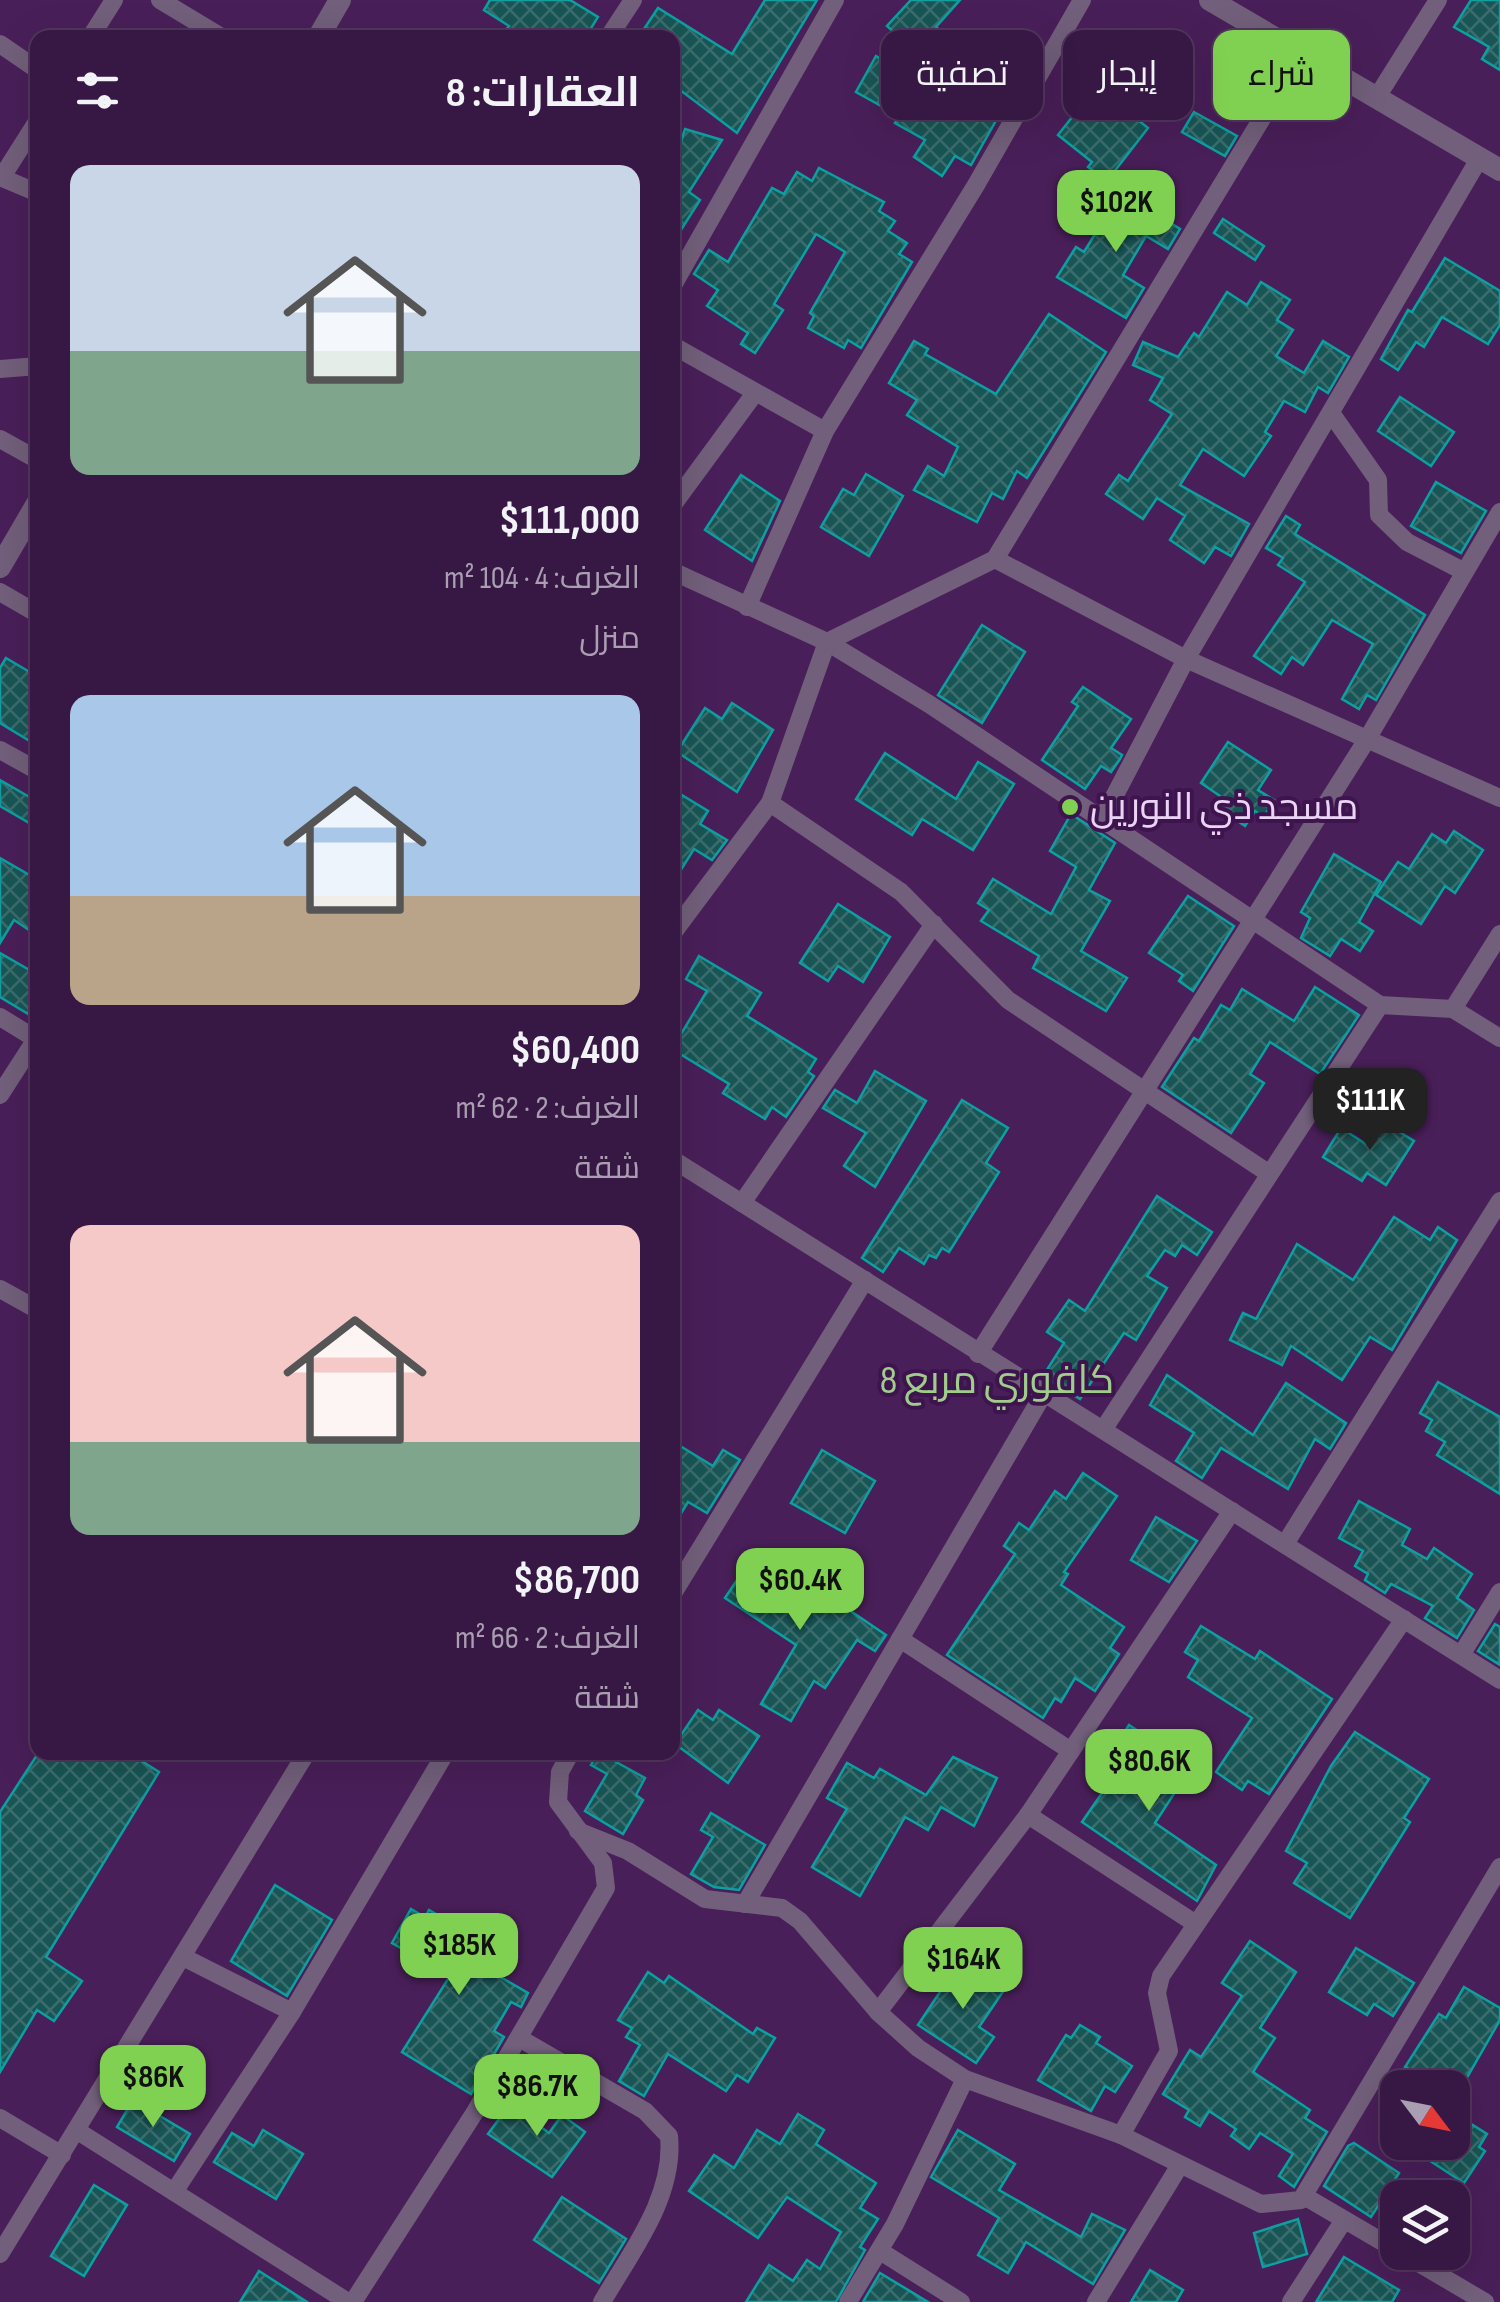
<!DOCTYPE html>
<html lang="ar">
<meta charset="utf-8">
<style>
:root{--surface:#371743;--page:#3e204a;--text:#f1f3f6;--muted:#aa9fb2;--line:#51365c;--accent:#80d051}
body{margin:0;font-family:"Sofia Sans Condensed",Cairo,sans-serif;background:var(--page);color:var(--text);direction:rtl;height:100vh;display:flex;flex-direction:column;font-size:38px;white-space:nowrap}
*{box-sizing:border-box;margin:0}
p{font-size:32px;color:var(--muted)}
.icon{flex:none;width:55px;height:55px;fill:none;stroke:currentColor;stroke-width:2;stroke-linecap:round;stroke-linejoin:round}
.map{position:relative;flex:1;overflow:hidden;direction:ltr}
.drawer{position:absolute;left:30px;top:30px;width:650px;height:1730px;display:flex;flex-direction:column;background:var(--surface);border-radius:20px;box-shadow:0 10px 40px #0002,0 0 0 2px var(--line);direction:rtl}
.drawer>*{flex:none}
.guide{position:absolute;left:710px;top:30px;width:640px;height:90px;direction:rtl;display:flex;gap:20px}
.needle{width:65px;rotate:122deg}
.buttons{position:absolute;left:1380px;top:2070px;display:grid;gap:20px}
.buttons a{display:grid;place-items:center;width:90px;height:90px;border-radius:20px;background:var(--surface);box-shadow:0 10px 40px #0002,0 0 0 2px var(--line);font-size:50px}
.price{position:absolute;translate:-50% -85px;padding:0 22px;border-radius:20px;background:var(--accent);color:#111;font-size:32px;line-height:65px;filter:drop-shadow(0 2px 5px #0008)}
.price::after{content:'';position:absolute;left:50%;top:60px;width:30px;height:22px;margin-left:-15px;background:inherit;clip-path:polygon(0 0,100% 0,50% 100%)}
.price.active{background:#222;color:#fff}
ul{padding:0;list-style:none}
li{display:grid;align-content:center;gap:20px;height:530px;padding:0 40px}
li span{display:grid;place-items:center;height:310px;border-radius:20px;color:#555}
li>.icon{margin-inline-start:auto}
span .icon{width:180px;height:180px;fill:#fffc;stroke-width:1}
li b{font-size:42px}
h2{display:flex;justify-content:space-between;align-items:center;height:120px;padding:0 40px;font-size:42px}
.tag{padding:0 35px;border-radius:20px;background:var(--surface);box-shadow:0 10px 40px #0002,0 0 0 2px var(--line);font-size:35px;line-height:90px}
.tag.active{background:var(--accent);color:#111}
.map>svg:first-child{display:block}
.building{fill:url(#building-cross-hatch);stroke:#0da0a1;stroke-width:2.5}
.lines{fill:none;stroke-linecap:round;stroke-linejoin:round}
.minor{stroke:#725f7b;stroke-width:18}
.tertiary{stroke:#725f7b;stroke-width:22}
.poi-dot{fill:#80d051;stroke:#3e144e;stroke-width:4}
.labels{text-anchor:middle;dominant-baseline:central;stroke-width:8;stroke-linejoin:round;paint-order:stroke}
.poi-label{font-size:38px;fill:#ebd3f5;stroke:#3e144e;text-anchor:start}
.neighbourhood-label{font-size:40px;fill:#a1cd8c;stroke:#3e144e}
</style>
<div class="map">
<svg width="1500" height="2302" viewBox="0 0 1500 2302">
<defs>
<pattern id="building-cross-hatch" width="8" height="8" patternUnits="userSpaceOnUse" patternTransform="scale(2.5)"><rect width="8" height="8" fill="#195555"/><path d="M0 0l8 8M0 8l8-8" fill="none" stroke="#3b6d6e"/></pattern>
</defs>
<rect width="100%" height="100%" fill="#491f59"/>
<g class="building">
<path d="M 490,0 L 570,0 L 598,17 L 585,38 L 515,38 L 505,31 L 509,26 L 484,10 Z"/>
<path d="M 765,0 L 817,0 L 737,133 L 672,84 L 672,38 L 638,38 L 658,8 L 732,54 Z"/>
<path d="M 911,0 L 960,0 L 936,27 L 947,37 L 925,61 L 887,26 Z"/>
<path d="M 1471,0 L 1500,0 L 1500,70 L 1482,59 L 1489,47 L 1454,27 Z"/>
<path d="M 876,56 L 965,104 L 968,100 L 998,117 L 971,165 L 955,156 L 942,176 L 914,157 L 925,140 L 895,123 L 899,116 L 856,92 Z"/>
<path d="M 1084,102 L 1106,119 L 1118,104 L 1148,128 L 1107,181 L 1088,167 L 1092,162 L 1058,135 Z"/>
<path d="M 1194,112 L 1237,136 L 1225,156 L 1182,132 Z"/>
<path d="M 685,129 L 722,140 L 689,192 L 700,200 L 672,244 L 672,147 L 678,151 Z"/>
<path d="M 819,168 L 884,202 L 879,211 L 895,221 L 888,231 L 907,243 L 899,254 L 912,262 L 861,348 L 848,340 L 844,348 L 808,328 L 814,316 L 810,313 L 845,252 L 816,234 L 774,304 L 783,310 L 755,353 L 741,344 L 748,333 L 707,306 L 718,290 L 694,274 L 709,250 L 728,262 L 772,188 L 784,194 L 797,172 L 812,181 Z"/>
<path d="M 1121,192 L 1180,229 L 1168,249 L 1146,236 L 1123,275 L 1144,288 L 1126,318 L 1057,277 L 1076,247 L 1084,252 Z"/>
<path d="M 1223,219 L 1264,246 L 1255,260 L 1214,233 Z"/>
<path d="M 1445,258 L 1500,291 L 1500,325 L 1488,344 L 1442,317 L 1424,347 L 1416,342 L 1398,370 L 1381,359 L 1408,310 L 1412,312 Z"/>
<path d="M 1261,282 L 1290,300 L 1277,320 L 1293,330 L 1276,356 L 1304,373 L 1323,341 L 1349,357 L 1328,393 L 1318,387 L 1305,412 L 1284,401 L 1265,432 L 1271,436 L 1244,476 L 1203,449 L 1180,485 L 1249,524 L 1231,556 L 1215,547 L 1204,563 L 1170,540 L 1185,516 L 1157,498 L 1143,519 L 1106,494 L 1119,475 L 1128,481 L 1172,414 L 1150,400 L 1163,378 L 1133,365 L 1143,342 L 1178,357 L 1194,333 L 1199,337 L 1227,292 L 1247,305 Z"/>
<path d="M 1049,314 L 1106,352 L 1027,478 L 1017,471 L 1003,499 L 992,493 L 977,522 L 914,490 L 928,466 L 944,476 L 958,447 L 907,415 L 917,400 L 889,383 L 914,341 L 928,349 L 925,354 L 996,394 Z"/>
<path d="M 1400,397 L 1454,432 L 1431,466 L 1378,431 Z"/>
<path d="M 866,474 L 903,496 L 869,556 L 821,527 L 843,489 L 854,495 Z"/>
<path d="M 741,475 L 780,501 L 752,561 L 705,530 Z"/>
<path d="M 1436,482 L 1486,511 L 1461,553 L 1411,526 Z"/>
<path d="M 1286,516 L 1300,525 L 1295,534 L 1425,615 L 1376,700 L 1367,695 L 1359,709 L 1342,699 L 1373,644 L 1332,620 L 1303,665 L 1292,657 L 1281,674 L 1254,656 L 1305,582 L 1278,565 L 1283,558 L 1266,548 Z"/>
<path d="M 982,625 L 1025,652 L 982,723 L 938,695 Z"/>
<path d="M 6,658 L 38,677 L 38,746 L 0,723 L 0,668 Z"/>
<path d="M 1083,687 L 1131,719 L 1111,748 L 1122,755 L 1120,759 L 1111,772 L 1101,766 L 1085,789 L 1042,760 L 1078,706 L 1072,702 Z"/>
<path d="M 732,703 L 773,730 L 737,792 L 677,752 L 705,708 L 722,719 Z"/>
<path d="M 1228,742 L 1271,770 L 1258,790 L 1274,800 L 1264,817 L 1255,811 L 1245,826 L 1214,805 L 1220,796 L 1201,783 Z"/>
<path d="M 885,753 L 956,799 L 978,762 L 1014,784 L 973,850 L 922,819 L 912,835 L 856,799 Z"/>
<path d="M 0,780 L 38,802 L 38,828 L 0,806 Z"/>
<path d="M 672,789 L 708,811 L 700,824 L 727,840 L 712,860 L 694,849 L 672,884 Z"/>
<path d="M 1071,814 L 1115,843 L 1089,890 L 1110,901 L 1081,951 L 1127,978 L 1106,1011 L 1033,968 L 1039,956 L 981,921 L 989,910 L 978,903 L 993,879 L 1051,914 L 1076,867 L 1050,851 Z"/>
<path d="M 1454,831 L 1483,850 L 1455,893 L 1445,886 L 1421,924 L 1376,895 L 1398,862 L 1409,869 L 1432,834 L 1446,843 Z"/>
<path d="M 1334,854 L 1381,882 L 1359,922 L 1373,931 L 1360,951 L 1341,939 L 1330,956 L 1301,938 L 1310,918 L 1301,912 Z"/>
<path d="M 0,858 L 38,880 L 38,936 L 14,920 L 0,943 Z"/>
<path d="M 1188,896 L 1234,926 L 1193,991 L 1179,981 L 1183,975 L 1149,953 Z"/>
<path d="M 838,904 L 890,937 L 863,982 L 838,966 L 828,981 L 800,963 Z"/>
<path d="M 0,953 L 38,975 L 38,1004 L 30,1015 L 0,997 Z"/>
<path d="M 699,956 L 761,993 L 747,1016 L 816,1059 L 808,1072 L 814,1076 L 786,1117 L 772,1107 L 765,1119 L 723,1093 L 729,1084 L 672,1049 L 707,991 L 686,979 Z"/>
<path d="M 1315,987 L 1359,1015 L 1320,1074 L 1270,1042 L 1250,1074 L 1264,1083 L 1231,1133 L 1162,1087 L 1194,1038 L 1199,1041 L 1221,1005 L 1230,1010 L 1242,989 L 1294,1021 Z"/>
<path d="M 875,1071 L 926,1101 L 875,1187 L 844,1166 L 866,1133 L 823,1108 L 835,1090 L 857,1103 Z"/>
<path d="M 962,1100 L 1008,1128 L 986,1163 L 999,1172 L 949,1252 L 942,1248 L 936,1258 L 929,1255 L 924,1264 L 899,1248 L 883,1272 L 862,1258 Z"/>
<path d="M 1380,1120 L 1414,1141 L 1386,1185 L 1367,1173 L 1362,1181 L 1323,1157 L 1341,1128 L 1366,1144 Z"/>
<path d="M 1157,1196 L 1212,1232 L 1197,1255 L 1182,1245 L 1175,1256 L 1165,1250 L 1147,1276 L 1167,1288 L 1136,1340 L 1124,1333 L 1080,1399 L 1043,1376 L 1064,1343 L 1047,1332 L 1069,1300 L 1085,1311 Z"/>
<path d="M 1394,1217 L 1430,1240 L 1438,1227 L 1457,1240 L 1392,1350 L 1370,1337 L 1342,1380 L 1291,1346 L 1282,1365 L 1230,1340 L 1243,1313 L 1256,1319 L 1297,1244 L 1353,1280 Z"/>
<path d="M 1167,1375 L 1253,1435 L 1286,1383 L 1346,1423 L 1330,1449 L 1315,1439 L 1288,1489 L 1221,1448 L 1202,1478 L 1176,1461 L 1194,1433 L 1150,1405 Z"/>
<path d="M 1438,1382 L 1500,1417 L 1500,1494 L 1437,1455 L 1445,1442 L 1426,1431 L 1432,1420 L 1420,1413 Z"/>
<path d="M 672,1441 L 713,1466 L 723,1450 L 740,1460 L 707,1513 L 688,1502 L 672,1528 Z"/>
<path d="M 822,1450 L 875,1481 L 845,1533 L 791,1503 Z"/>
<path d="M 1083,1473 L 1117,1496 L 1064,1572 L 1068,1574 L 1061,1585 L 1124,1627 L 1110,1648 L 1119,1654 L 1095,1691 L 1075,1678 L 1061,1702 L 1055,1698 L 1043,1718 L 947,1655 L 1015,1554 L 1004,1546 L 1019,1523 L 1029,1530 L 1055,1491 L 1066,1499 Z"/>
<path d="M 1359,1501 L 1410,1529 L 1402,1545 L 1427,1559 L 1434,1548 L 1472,1574 L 1457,1598 L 1474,1610 L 1457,1638 L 1425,1618 L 1433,1606 L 1391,1584 L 1385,1593 L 1365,1580 L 1368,1574 L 1355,1566 L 1363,1551 L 1339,1538 Z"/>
<path d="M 1156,1517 L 1197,1541 L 1169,1582 L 1131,1560 Z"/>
<path d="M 752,1558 L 824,1606 L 830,1597 L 886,1635 L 875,1651 L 857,1640 L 825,1688 L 814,1681 L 791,1721 L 761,1704 L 796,1645 L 725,1598 Z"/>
<path d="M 1495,1624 L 1500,1627 L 1500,1665 L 1478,1651 Z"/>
<path d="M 1201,1626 L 1255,1659 L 1260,1651 L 1332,1699 L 1269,1794 L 1248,1781 L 1242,1790 L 1216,1772 L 1252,1718 L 1188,1677 L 1198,1660 L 1185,1652 Z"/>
<path d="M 698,1710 L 713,1720 L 719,1710 L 759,1736 L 728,1783 L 675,1744 Z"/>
<path d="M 1129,1725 L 1192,1766 L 1155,1823 L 1216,1865 L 1197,1901 L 1082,1822 L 1129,1754 L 1116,1745 Z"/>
<path d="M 1355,1732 L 1429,1779 L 1404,1818 L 1410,1822 L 1350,1918 L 1294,1883 L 1307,1863 L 1286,1851 L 1331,1766 Z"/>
<path d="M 39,1752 L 127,1752 L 159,1772 L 46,1957 L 82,1981 L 54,2021 L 37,2010 L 0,2072 L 0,1812 Z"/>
<path d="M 598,1752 L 645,1778 L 636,1795 L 643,1800 L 623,1834 L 585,1811 L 607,1774 L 591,1765 Z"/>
<path d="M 953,1757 L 997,1778 L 974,1826 L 941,1807 L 928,1830 L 905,1817 L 860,1896 L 812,1867 L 847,1809 L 827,1798 L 847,1763 L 874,1778 L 880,1769 L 926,1795 Z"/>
<path d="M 711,1813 L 765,1845 L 739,1890 L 714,1887 L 691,1874 L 713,1837 L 701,1830 Z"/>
<path d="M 275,1885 L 332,1920 L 287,1996 L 231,1961 Z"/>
<path d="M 411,1909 L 425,1917 L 429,1910 L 479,1939 L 484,1930 L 513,1947 L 497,1975 L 528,1993 L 521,2007 L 511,2002 L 494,2031 L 504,2037 L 471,2094 L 402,2052 L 450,1976 L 392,1943 Z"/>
<path d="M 1250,1941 L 1296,1972 L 1260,2028 L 1275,2038 L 1253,2072 L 1310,2110 L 1305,2118 L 1327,2132 L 1294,2187 L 1279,2176 L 1293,2154 L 1260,2133 L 1249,2149 L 1231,2136 L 1236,2129 L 1209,2111 L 1200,2126 L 1185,2117 L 1189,2110 L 1163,2094 L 1190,2050 L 1201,2057 L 1242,1996 L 1222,1983 Z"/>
<path d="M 1356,1948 L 1414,1983 L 1393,2016 L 1374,2004 L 1367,2015 L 1329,1992 Z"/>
<path d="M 960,1962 L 1004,1990 L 979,2027 L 994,2037 L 976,2063 L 918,2025 Z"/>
<path d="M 648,1972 L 664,1983 L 669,1976 L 753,2034 L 757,2028 L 775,2038 L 748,2082 L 737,2075 L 726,2091 L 668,2054 L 644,2096 L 619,2081 L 640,2045 L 626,2037 L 632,2028 L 618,2020 Z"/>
<path d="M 1464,1987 L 1500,2008 L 1500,2020 L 1461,2088 L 1441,2088 L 1405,2067 L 1439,2014 L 1446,2018 Z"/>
<path d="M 1080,2025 L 1100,2037 L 1096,2043 L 1132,2066 L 1115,2092 L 1105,2086 L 1091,2111 L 1038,2080 L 1066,2035 L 1071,2038 Z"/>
<path d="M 133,2100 L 190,2134 L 174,2161 L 117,2127 Z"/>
<path d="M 510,2104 L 549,2133 L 562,2115 L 585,2132 L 552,2177 L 488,2134 Z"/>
<path d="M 1452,2112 L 1487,2134 L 1479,2147 L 1485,2151 L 1464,2183 L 1424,2157 L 1434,2142 L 1452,2142 Z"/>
<path d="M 798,2114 L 824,2130 L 816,2144 L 876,2183 L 860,2208 L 878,2219 L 860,2247 L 865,2250 L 836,2302 L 746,2302 L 769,2265 L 793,2281 L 807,2260 L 820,2269 L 841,2232 L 787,2197 L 758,2238 L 689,2191 L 714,2155 L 734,2168 L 757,2130 L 780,2144 Z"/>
<path d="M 263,2130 L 303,2154 L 276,2199 L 214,2162 L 232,2133 L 254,2146 Z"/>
<path d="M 958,2130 L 1015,2164 L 999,2190 L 1081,2237 L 1092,2214 L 1125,2230 L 1093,2284 L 1026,2242 L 1008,2273 L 978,2255 L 999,2218 L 931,2177 Z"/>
<path d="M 1354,2143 L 1399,2173 L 1371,2217 L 1324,2186 L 1348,2146 Z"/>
<path d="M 94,2185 L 127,2205 L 84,2276 L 51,2256 Z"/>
<path d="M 562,2197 L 626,2239 L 599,2283 L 534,2240 Z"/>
<path d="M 1298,2219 L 1307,2254 L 1263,2267 L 1254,2233 Z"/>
<path d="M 1344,2257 L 1399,2290 L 1392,2302 L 1316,2302 Z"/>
<path d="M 1150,2270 L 1183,2290 L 1176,2302 L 1131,2302 Z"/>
<path d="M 259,2271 L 307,2302 L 240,2302 Z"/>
<path d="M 880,2273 L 928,2302 L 863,2302 Z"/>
</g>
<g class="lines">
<g class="minor">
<path d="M 160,0 L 223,38"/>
<path d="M 90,38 L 114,0"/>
<path d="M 608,38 L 633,0"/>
<path d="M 0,44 L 38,70"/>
<path d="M 1377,97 L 1438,0"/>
<path d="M 0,177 L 38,193"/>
<path d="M 2,177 L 38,120"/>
<path d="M 672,287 L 835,0"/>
<path d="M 672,345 L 825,431"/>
<path d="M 0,369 L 38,366"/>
<path d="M 1331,413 L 1378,480 L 1379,515 L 1407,542 L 1463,571"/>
<path d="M 0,439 L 38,460"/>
<path d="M 672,506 L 755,393"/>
<path d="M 995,559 L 1186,659 L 1500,798"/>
<path d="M 672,571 L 827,642 L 929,704 L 1380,1005 L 1453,1009 L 1500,1038"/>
<path d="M 0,592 L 38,614"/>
<path d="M 747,607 L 825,431 L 976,185 L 1082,0"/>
<path d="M 0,750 L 38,771"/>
<path d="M 770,803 L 901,892 L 1008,1000 L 1268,1173"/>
<path d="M 1103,818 L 1186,659 L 1479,159"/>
<path d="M 672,934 L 770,803 L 827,642 L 995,559 L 1301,54"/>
<path d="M 1453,1009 L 1500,934"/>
<path d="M 0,1017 L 36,1039 L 0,1095"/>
<path d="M 672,1159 L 1500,1680"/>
<path d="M 742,1203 L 934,924"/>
<path d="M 0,1289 L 38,1310"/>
<path d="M 978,1354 L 1366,741 L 1500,512"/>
<path d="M 1103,1430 L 1380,1005"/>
<path d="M 1285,1544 L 1500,1201"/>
<path d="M 672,1595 L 865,1280"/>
<path d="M 900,1639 L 1071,1751"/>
<path d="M 1461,1655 L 1500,1592"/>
<path d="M 1028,1815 L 1196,1924"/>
<path d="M 578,1831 L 628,1851 L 705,1899 L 782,1908 L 800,1921 L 878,2012 L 918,2048 L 965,2079 L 1121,2135 L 1261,2204 L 1301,2200 L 1500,1867"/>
<path d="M 745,1904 L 1044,1393"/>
<path d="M 183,1957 L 292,2012"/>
<path d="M 878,2012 L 1028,1815 L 1232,1511"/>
<path d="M 519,2038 L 645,2111 L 669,2136 C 675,2197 631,2252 602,2302"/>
<path d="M 0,2118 L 62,2155"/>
<path d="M 76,2130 L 348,2302"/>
<path d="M 1121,2135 L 1169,2051 L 1157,1993 L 1161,1976 L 1404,1619"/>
<path d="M 174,2192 L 292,2012 L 446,1752"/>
<path d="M 1304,2196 L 1398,2251"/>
<path d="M 880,2251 L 961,2302"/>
<path d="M 1400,2252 L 1485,2302"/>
<path d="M 0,2254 L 307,1752"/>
<path d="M 353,2302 L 475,2112 L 606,1888 L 603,1863 L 558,1802 L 560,1772 L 571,1752"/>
<path d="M 848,2302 L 895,2224 L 965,2079"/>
<path d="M 1096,2302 L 1180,2165"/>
<path d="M 1291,2302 L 1344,2220"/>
</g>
<g class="tertiary">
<path d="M 1210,0 L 1500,170"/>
<path d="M 318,38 L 340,0"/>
<path d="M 0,567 L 38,502"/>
</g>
</g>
<circle class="poi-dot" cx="1070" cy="807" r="10"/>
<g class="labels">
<g class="poi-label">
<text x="1090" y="807">مسجد ذي النورين</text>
</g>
<g class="neighbourhood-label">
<text x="997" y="1381">كافوري مربع 8</text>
</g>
</g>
</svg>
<div class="buttons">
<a><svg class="needle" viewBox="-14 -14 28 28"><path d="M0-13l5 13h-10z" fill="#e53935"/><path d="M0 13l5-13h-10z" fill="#aa9fb2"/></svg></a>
<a><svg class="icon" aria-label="layers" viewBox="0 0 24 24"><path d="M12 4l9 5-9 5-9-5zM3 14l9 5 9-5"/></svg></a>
</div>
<b class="price" style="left:1116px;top:255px">$102K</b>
<b class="price active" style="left:1370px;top:1153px">$111K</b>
<b class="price" style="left:800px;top:1633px">$60.4K</b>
<b class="price" style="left:1149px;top:1814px">$80.6K</b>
<b class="price" style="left:459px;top:1998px">$185K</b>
<b class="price" style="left:963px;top:2012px">$164K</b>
<b class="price" style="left:153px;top:2130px">$86K</b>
<b class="price" style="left:537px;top:2139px">$86.7K</b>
<div class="guide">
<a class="tag active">شراء</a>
<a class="tag">إيجار</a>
<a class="tag">تصفية</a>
</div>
<section class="drawer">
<h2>العقارات: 8<svg class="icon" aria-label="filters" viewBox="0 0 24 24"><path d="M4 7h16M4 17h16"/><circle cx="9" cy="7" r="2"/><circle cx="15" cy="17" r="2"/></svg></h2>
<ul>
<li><span style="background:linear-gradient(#c9d6e8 60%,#7fa58c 0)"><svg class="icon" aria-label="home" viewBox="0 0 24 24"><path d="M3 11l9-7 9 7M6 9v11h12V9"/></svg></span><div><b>$111,000</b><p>الغرف: 4 · 104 m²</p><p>منزل</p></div></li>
<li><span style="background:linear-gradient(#a9c7e8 65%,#b9a48a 0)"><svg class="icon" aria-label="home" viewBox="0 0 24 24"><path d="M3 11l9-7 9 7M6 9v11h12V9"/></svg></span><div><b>$60,400</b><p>الغرف: 2 · 62 m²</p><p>شقة</p></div></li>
<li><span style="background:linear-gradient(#f6c9c9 70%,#7fa58c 0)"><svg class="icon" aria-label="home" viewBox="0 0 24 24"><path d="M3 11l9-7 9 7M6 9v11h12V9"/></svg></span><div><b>$86,700</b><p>الغرف: 2 · 66 m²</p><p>شقة</p></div></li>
</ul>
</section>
</div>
